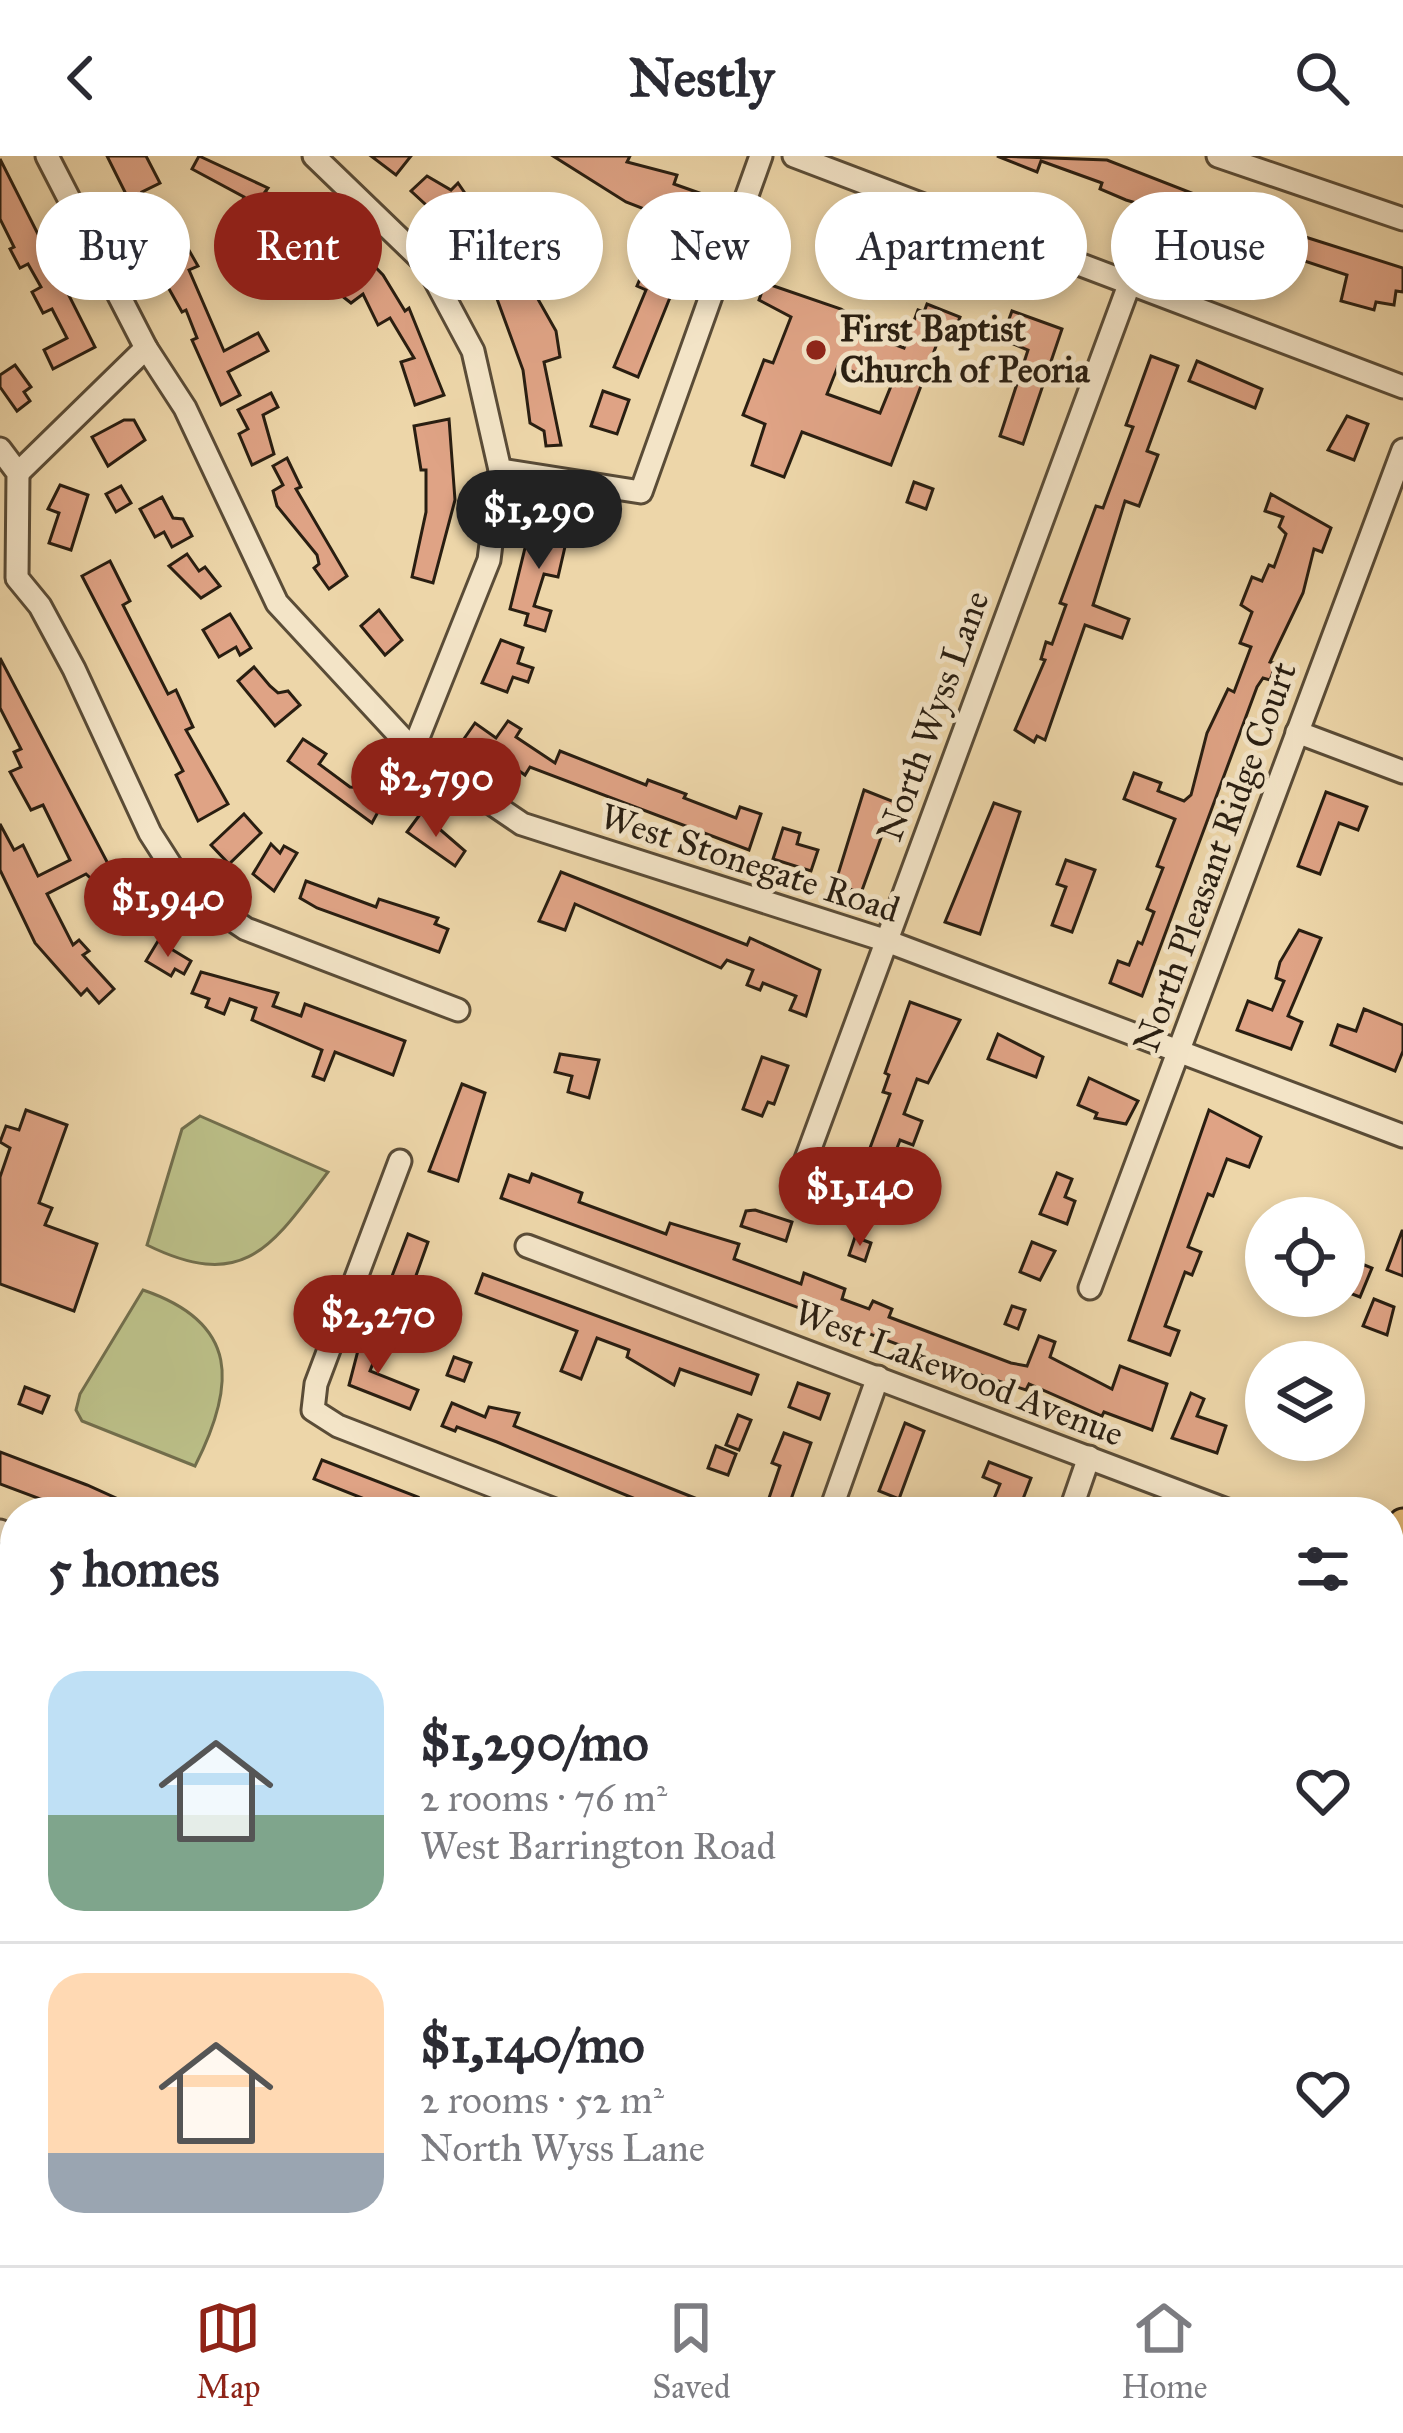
<!DOCTYPE html>
<meta charset="utf-8">
<style>
:root{--surface:#fff;--page:#f7f7f7;--text:#2b2b33;--muted:#7c7c81;--line:#e1e1e2;--accent:#8f2418}
body{margin:0;font-family:"IM FELL Great Primer",serif;background:var(--page);color:var(--text);height:100vh;display:flex;flex-direction:column;font-size:45px;white-space:nowrap}
*{box-sizing:border-box;margin:0}
p{font-size:39px;color:var(--muted)}
.icon{flex:none;width:66px;height:66px;fill:none;stroke:currentColor;stroke-width:2;stroke-linecap:round;stroke-linejoin:round}
.map{position:relative;flex:1;overflow:hidden}
.panel{position:absolute;left:0px;top:1341px;width:1404px;height:768px;display:flex;flex-direction:column;background:var(--surface);border-radius:48px 48px 0 0;box-shadow:0 6px 18px #0003}
.panel>*{flex:none}
.hud{position:absolute;left:36px;top:36px;width:1332px;height:108px;display:flex;gap:24px}
.controls{position:absolute;left:1245px;top:1041px;display:grid;gap:24px}
.controls a{display:grid;place-items:center;width:120px;height:120px;border-radius:50%;background:var(--surface);box-shadow:0 6px 18px #0003;font-size:60px}
.price{position:absolute;translate:-50% -102px;padding:0 27px;border-radius:42px;background:var(--accent);color:#fff;font-size:39px;line-height:78px;filter:drop-shadow(0 3px 6px #0008)}
.price::after{content:'';position:absolute;left:50%;top:72px;width:36px;height:27px;margin-left:-18px;background:inherit;clip-path:polygon(0 0,100% 0,50% 100%)}
.price.selected{background:#222;color:#fff}
ul{padding:0;list-style:none}
li{display:flex;align-items:center;gap:36px;height:300px;padding:0 48px}
li+li{border-top:3px solid var(--line)}
li span{display:grid;place-items:center;flex:none;width:336px;height:240px;border-radius:36px;color:#555}
li>.icon{margin-inline-start:auto}
span .icon{width:144px;height:144px;fill:#fffc;stroke-width:1}
li b{font-size:51px}
h2{display:flex;justify-content:space-between;align-items:center;height:144px;padding:0 48px;font-size:51px}
.pill{padding:0 42px;border-radius:54px;background:var(--surface);box-shadow:0 6px 18px #0003;font-size:42px;line-height:108px}
.pill.selected{background:var(--accent);color:#fff}
header{display:flex;justify-content:space-between;align-items:center;height:156px;padding:0 48px;background:var(--surface);font-size:54px;font-weight:700}
.dock{display:flex;justify-content:space-around;align-items:center;height:168px;border-top:3px solid var(--line);background:var(--surface);font-size:33px;color:var(--muted)}
.dock a{display:grid;justify-items:center;gap:6px}
.dock .selected{color:var(--accent)}
.map>svg:first-child{display:block}
.green{fill:#babd86;stroke:#726e4c;stroke-width:3}
.building{fill:#dfa385;stroke:#291e11;stroke-width:3;fill-rule:evenodd}
.lines{fill:none;stroke-linecap:round;stroke-linejoin:round}
.minor-casing{stroke:#5a4c37;stroke-width:27}
.major-casing{stroke:#291e11;stroke-width:33}
.minor{stroke:#f3e4c7;stroke-width:21}
.major{stroke:#e6bb74;stroke-width:27}
.poi-dot{fill:#8f2418;stroke:#f3e4c7;stroke-width:4.5}
.labels{text-anchor:middle;dominant-baseline:central;stroke-width:10;stroke-linejoin:round;paint-order:stroke}
.poi-label{font-size:36px;font-weight:bold;fill:#291e11;stroke:#f3e4c7;text-anchor:start}
.street-label{font-size:36px;fill:#291e11;stroke:#f3e4c7}
</style>
<header><svg class="icon" aria-label="back" viewBox="0 0 24 24"><path d="M15 5l-7 7 7 7"/></svg>Nestly<svg class="icon" aria-label="search" viewBox="0 0 24 24"><circle cx="10" cy="10" r="6"/><path d="M15 15l6 6"/></svg></header>
<div class="map">
<svg width="1403" height="2109" viewBox="0 0 1403 2109">
<rect width="100%" height="100%" fill="#edd6a9"/>
<filter id="stains"><feTurbulence type="fractalNoise" baseFrequency=".00167" numOctaves="4"/><feColorMatrix values="0 0 0 0 .2 0 0 0 0 .09 0 0 0 0 .02 0 0 0 .5 -.17"/></filter>
<radialGradient id="worn" r=".72"><stop offset=".6" stop-color="#630" stop-opacity="0"/><stop offset="1" stop-color="#630" stop-opacity=".3"/></radialGradient>
<g class="green">
<path d="M 200,960 L 328,1016 C 272,1090 245,1137 147,1089 L 182,973 Z"/>
<path d="M 143,1134 C 240,1167 236,1229 195,1310 L 82,1265 L 76,1254 L 80,1238 Z"/>
</g>
<g class="building">
<path d="M 107,0 L 146,0 L 160,27 L 142,36 L 159,70 L 171,63 L 198,110 L 189,114 L 224,195 L 258,177 L 268,195 L 228,216 L 240,239 L 221,249 L 192,184 L 197,182 L 186,154 L 182,156 L 118,42 L 126,38 Z"/>
<path d="M 199,0 L 268,32 L 265,36 L 274,40 L 264,60 L 241,48 L 244,41 L 192,13 Z"/>
<path d="M 371,0 L 411,0 L 396,19 Z"/>
<path d="M 553,0 L 630,0 L 627,6 L 677,19 L 674,28 L 705,39 L 693,72 L 626,46 Z"/>
<path d="M 997,0 L 1107,4 L 1299,79 L 1403,112 L 1403,136 L 1396,135 L 1394,149 L 1376,146 L 1374,154 L 1341,145 L 1347,119 L 1241,84 L 1236,100 L 1213,91 L 1217,79 L 1187,69 L 1190,63 L 1126,44 L 1100,33 L 1102,27 L 1041,5 L 1037,16 Z"/>
<path d="M 0,3 L 95,191 L 53,213 L 44,194 L 67,182 L 52,153 L 43,157 L 32,136 L 41,131 L 28,108 L 20,112 L 10,93 L 14,91 L 0,63 Z"/>
<path d="M 427,20 L 451,34 L 458,27 L 493,78 L 464,98 L 451,72 L 411,35 Z"/>
<path d="M 303,58 L 341,76 L 383,119 L 405,155 L 409,152 L 444,239 L 415,249 L 401,206 L 414,202 L 390,162 L 378,169 L 363,138 L 351,147 L 314,118 L 321,107 L 290,75 Z"/>
<path d="M 500,76 L 556,175 L 560,201 L 544,206 L 561,289 L 546,290 L 544,275 L 530,267 L 523,214 L 489,121 L 503,114 L 484,86 Z"/>
<path d="M 643,116 L 670,126 L 665,137 L 671,139 L 638,221 L 614,211 L 646,134 L 637,130 Z"/>
<path d="M 765,127 L 841,153 L 854,161 L 850,172 L 904,192 L 918,154 L 924,156 L 927,148 L 960,161 L 952,182 L 938,185 L 891,309 L 802,276 L 784,321 L 752,309 L 765,268 L 743,259 L 764,204 L 773,207 L 791,161 L 759,144 ZM 838,210 L 891,230 L 880,257 L 827,238 Z"/>
<path d="M 1012,155 L 1062,173 L 1023,288 L 1000,280 L 1028,194 L 1008,186 L 1012,176 L 1005,174 Z"/>
<path d="M 1151,200 L 1178,210 L 1147,295 L 1158,299 L 1139,350 L 1125,345 L 1093,449 L 1129,463 L 1122,482 L 1085,469 L 1045,584 L 1037,580 L 1034,586 L 1015,574 L 1045,504 L 1041,503 L 1046,486 L 1052,488 L 1066,449 L 1060,447 L 1096,350 L 1103,352 L 1133,271 L 1126,269 Z"/>
<path d="M 1197,205 L 1262,233 L 1255,252 L 1189,225 Z"/>
<path d="M 15,209 L 31,231 L 24,236 L 30,245 L 17,255 L 0,231 L 0,219 Z"/>
<path d="M 603,235 L 629,244 L 617,278 L 591,270 Z"/>
<path d="M 271,237 L 278,251 L 263,259 L 274,298 L 252,309 L 239,278 L 248,273 L 238,254 Z"/>
<path d="M 1347,260 L 1368,268 L 1354,304 L 1328,294 Z"/>
<path d="M 449,263 L 455,344 L 433,427 L 412,421 L 426,356 L 426,314 L 421,314 L 414,270 Z"/>
<path d="M 124,264 L 134,264 L 145,284 L 108,310 L 92,281 Z"/>
<path d="M 287,302 L 301,331 L 296,333 L 347,420 L 329,433 L 314,412 L 319,408 L 317,399 L 277,350 L 273,335 L 283,329 L 273,310 Z"/>
<path d="M 914,326 L 933,333 L 926,353 L 907,346 Z"/>
<path d="M 60,329 L 88,339 L 71,394 L 49,387 L 59,357 L 48,353 Z"/>
<path d="M 121,330 L 131,347 L 116,356 L 106,338 Z"/>
<path d="M 1271,338 L 1331,372 L 1322,396 L 1314,393 L 1303,437 L 1270,506 L 1276,508 L 1270,524 L 1263,522 L 1257,531 L 1142,840 L 1110,827 L 1118,805 L 1129,809 L 1138,786 L 1142,788 L 1154,756 L 1147,753 L 1163,712 L 1157,710 L 1175,663 L 1124,643 L 1134,617 L 1161,627 L 1158,635 L 1184,645 L 1191,639 L 1207,577 L 1228,533 L 1234,536 L 1251,491 L 1240,487 L 1252,456 L 1241,449 L 1252,421 L 1262,425 L 1269,409 L 1274,411 L 1286,378 L 1279,371 L 1283,361 L 1265,355 Z"/>
<path d="M 162,341 L 173,362 L 183,363 L 192,380 L 172,391 L 164,376 L 155,381 L 140,353 Z"/>
<path d="M 542,365 L 570,369 L 558,421 L 544,418 L 534,450 L 551,455 L 545,475 L 525,469 L 528,458 L 510,453 L 526,388 L 537,390 Z"/>
<path d="M 187,398 L 199,415 L 205,411 L 220,430 L 201,442 L 169,410 Z"/>
<path d="M 110,405 L 130,445 L 123,449 L 168,538 L 176,534 L 193,571 L 186,574 L 228,648 L 198,665 L 176,619 L 183,615 L 82,420 Z"/>
<path d="M 379,454 L 402,484 L 385,499 L 361,470 Z"/>
<path d="M 230,458 L 251,492 L 240,499 L 236,491 L 219,501 L 203,474 Z"/>
<path d="M 501,484 L 523,492 L 518,507 L 533,512 L 528,526 L 513,521 L 507,536 L 482,527 Z"/>
<path d="M 0,502 L 115,721 L 98,729 L 86,718 L 47,738 L 73,789 L 79,784 L 89,795 L 83,799 L 114,833 L 99,847 L 87,833 L 81,839 L 35,787 L 0,714 L 0,668 L 14,694 L 23,689 L 38,720 L 70,704 L 43,649 L 31,654 L 10,616 L 21,611 L 14,596 L 21,593 L 0,552 Z"/>
<path d="M 254,511 L 270,530 L 278,537 L 288,535 L 300,549 L 275,570 L 238,525 Z"/>
<path d="M 508,565 L 521,573 L 516,581 L 555,607 L 560,595 L 646,629 L 648,624 L 686,638 L 684,642 L 736,662 L 740,651 L 761,658 L 749,694 L 530,611 L 525,619 L 502,603 L 496,611 L 461,587 L 475,567 L 496,582 Z"/>
<path d="M 303,583 L 326,598 L 319,608 L 350,631 L 371,632 L 386,641 L 372,667 L 288,605 Z"/>
<path d="M 864,634 L 897,647 L 895,653 L 901,655 L 895,671 L 886,668 L 861,737 L 835,728 Z"/>
<path d="M 1326,636 L 1367,651 L 1358,674 L 1339,667 L 1320,718 L 1298,710 Z"/>
<path d="M 994,647 L 1020,656 L 980,778 L 945,766 Z"/>
<path d="M 421,657 L 465,695 L 455,710 L 407,676 Z"/>
<path d="M 244,658 L 261,677 L 229,708 L 211,689 Z"/>
<path d="M 783,672 L 800,677 L 797,688 L 818,694 L 811,715 L 773,703 Z"/>
<path d="M 271,688 L 280,697 L 284,690 L 297,697 L 274,735 L 253,718 Z"/>
<path d="M 1066,704 L 1095,714 L 1072,776 L 1052,769 L 1066,731 L 1057,728 Z"/>
<path d="M 561,716 L 747,789 L 750,782 L 820,814 L 806,860 L 790,854 L 796,840 L 763,827 L 760,834 L 747,829 L 753,814 L 727,804 L 721,812 L 575,748 L 565,774 L 539,765 Z"/>
<path d="M 306,725 L 376,751 L 379,743 L 438,762 L 435,768 L 448,773 L 439,796 L 317,752 L 300,742 Z"/>
<path d="M 124,740 L 142,763 L 123,777 L 106,754 Z"/>
<path d="M 1299,774 L 1321,782 L 1288,860 L 1302,866 L 1291,893 L 1237,874 L 1248,845 L 1272,854 L 1284,825 L 1276,822 L 1280,806 Z"/>
<path d="M 158,785 L 191,805 L 184,818 L 175,813 L 171,820 L 146,805 Z"/>
<path d="M 201,816 L 278,837 L 273,850 L 301,860 L 305,848 L 405,885 L 393,919 L 335,896 L 324,924 L 313,920 L 322,894 L 252,864 L 256,852 L 230,843 L 224,858 L 206,851 L 209,843 L 192,837 Z"/>
<path d="M 910,846 L 960,864 L 928,927 L 917,923 L 904,958 L 922,965 L 913,989 L 900,984 L 868,1071 L 844,1062 L 890,938 L 883,936 L 889,919 L 885,917 Z"/>
<path d="M 1364,853 L 1403,869 L 1403,895 L 1395,915 L 1331,889 L 1338,869 L 1356,875 Z"/>
<path d="M 998,878 L 1043,901 L 1036,921 L 988,903 Z"/>
<path d="M 560,898 L 599,904 L 589,942 L 568,936 L 572,920 L 555,916 Z"/>
<path d="M 762,901 L 788,910 L 774,948 L 768,946 L 762,960 L 743,953 Z"/>
<path d="M 1089,922 L 1138,945 L 1126,968 L 1095,962 L 1097,957 L 1078,949 Z"/>
<path d="M 462,928 L 485,937 L 458,1025 L 429,1015 Z"/>
<path d="M 26,954 L 67,969 L 39,1047 L 52,1052 L 45,1069 L 97,1088 L 74,1155 L 0,1128 L 0,1021 L 10,992 L 0,986 L 6,970 L 19,974 Z"/>
<path d="M 1209,954 L 1261,981 L 1249,1011 L 1227,1003 L 1213,1040 L 1208,1038 L 1188,1091 L 1201,1096 L 1192,1119 L 1185,1116 L 1165,1170 L 1179,1175 L 1170,1199 L 1129,1184 Z"/>
<path d="M 1057,1017 L 1072,1023 L 1065,1041 L 1075,1045 L 1067,1068 L 1040,1058 Z"/>
<path d="M 532,1018 L 582,1037 L 579,1046 L 666,1078 L 670,1067 L 739,1088 L 734,1103 L 801,1128 L 804,1117 L 845,1133 L 842,1143 L 869,1153 L 873,1145 L 892,1153 L 889,1161 L 1011,1207 L 1027,1210 L 1039,1180 L 1055,1186 L 1050,1201 L 1112,1233 L 1120,1210 L 1167,1228 L 1152,1274 L 1104,1256 L 1102,1260 L 1029,1228 L 1026,1234 L 989,1222 L 501,1042 L 509,1019 L 529,1026 Z"/>
<path d="M 755,1054 L 792,1066 L 786,1085 L 741,1070 L 746,1055 Z"/>
<path d="M 1402,1075 L 1403,1075 L 1403,1120 L 1387,1114 Z"/>
<path d="M 408,1078 L 428,1086 L 403,1156 L 381,1149 Z"/>
<path d="M 855,1081 L 871,1087 L 865,1105 L 849,1099 Z"/>
<path d="M 1032,1086 L 1055,1095 L 1040,1124 L 1020,1116 Z"/>
<path d="M 1357,1106 L 1372,1112 L 1360,1141 L 1344,1135 L 1344,1119 L 1351,1121 Z"/>
<path d="M 483,1118 L 758,1219 L 751,1238 L 680,1213 L 674,1229 L 627,1201 L 629,1194 L 597,1182 L 581,1223 L 561,1215 L 577,1175 L 476,1137 Z"/>
<path d="M 1374,1143 L 1394,1151 L 1387,1179 L 1363,1170 Z"/>
<path d="M 1012,1150 L 1025,1154 L 1018,1173 L 1005,1168 Z"/>
<path d="M 362,1179 L 381,1187 L 370,1215 L 418,1234 L 410,1253 L 349,1229 Z"/>
<path d="M 454,1201 L 471,1207 L 464,1225 L 447,1219 Z"/>
<path d="M 798,1227 L 829,1238 L 820,1263 L 789,1251 Z"/>
<path d="M 25,1231 L 49,1240 L 42,1257 L 19,1248 Z"/>
<path d="M 1191,1237 L 1204,1243 L 1197,1260 L 1226,1270 L 1217,1297 L 1172,1282 Z"/>
<path d="M 452,1247 L 485,1261 L 489,1251 L 519,1257 L 514,1270 L 730,1356 L 667,1356 L 497,1286 L 457,1271 L 455,1275 L 442,1270 Z"/>
<path d="M 738,1259 L 751,1264 L 739,1294 L 726,1289 Z"/>
<path d="M 905,1267 L 924,1275 L 899,1343 L 879,1335 Z"/>
<path d="M 784,1277 L 811,1287 L 789,1349 L 769,1342 L 780,1310 L 772,1307 Z"/>
<path d="M 716,1290 L 736,1298 L 728,1319 L 708,1312 Z"/>
<path d="M 0,1296 L 87,1329 L 147,1356 L 75,1356 L 0,1328 Z"/>
<path d="M 322,1304 L 418,1341 L 412,1356 L 397,1356 L 314,1323 Z"/>
<path d="M 989,1306 L 1031,1322 L 1018,1356 L 991,1350 L 1000,1328 L 983,1321 Z"/>
<path d="M 0,1429 L 15,1435 L 15,1465 L 0,1459 Z"/>
<path d="M 0,1628 L 15,1634 L 15,1662 L 0,1657 Z"/>
<path d="M 0,1767 L 15,1772 L 15,1802 L 0,1797 Z"/>
<path d="M 0,1868 L 15,1874 L 15,1903 L 0,1898 Z"/>
<path d="M 1389,1869 L 1403,1875 L 1403,1918 L 1389,1913 Z"/>
<path d="M 55,2094 L 96,2107 L 96,2109 L 49,2109 Z"/>
<path d="M 121,2094 L 168,2094 L 204,2108 L 115,2109 Z"/>
<path d="M 705,2094 L 781,2094 L 775,2109 L 700,2109 Z"/>
<path d="M 917,2094 L 950,2094 L 986,2109 L 912,2109 Z"/>
<path d="M 1179,2094 L 1218,2107 L 1218,2109 L 1173,2109 Z"/>
</g>
<g class="lines">
<g class="minor-casing">
<g id="minor">
<path d="M 47,0 L 146,192 L 185,252 L 277,447 L 413,594 L 522,668 L 884,784 L 1403,980"/>
<path d="M 314,0 L 427,109 L 473,195 L 500,314 L 489,404 L 413,594"/>
<path d="M 794,0 L 1403,231"/>
<path d="M 1218,0 L 1403,63"/>
<path d="M 0,293 L 18,317 L 17,422 L 40,450 L 74,513 L 150,677 L 175,716 L 203,744 L 246,773 L 458,854"/>
<path d="M 500,314 L 641,336 L 761,0"/>
<path d="M 18,317 L 146,192"/>
<path d="M 1297,576 L 1403,616"/>
<path d="M 400,1005 L 316,1228 L 313,1254 L 338,1270 L 560,1356"/>
<path d="M 802,1014 L 1129,129"/>
<path d="M 527,1090 L 1232,1356"/>
<path d="M 1090,1132 L 1403,294"/>
<path d="M 830,1356 L 878,1221"/>
<path d="M 1070,1356 L 1089,1301"/>
<path d="M 0,1375 L 15,1381"/>
<path d="M 1389,1644 L 1403,1649"/>
<path d="M 0,1714 L 15,1719"/>
<path d="M 0,1963 L 15,1969"/>
<path d="M 333,2094 L 370,2109"/>
<path d="M 6,2109 L 15,2086"/>
<path d="M 562,2109 L 567,2094"/>
</g>
</g>
<g class="major-casing">
<g id="major">
<path d="M 1389,1404 L 1403,1367"/>
<path d="M 1129,2109 L 1134,2094"/>
</g>
</g>
<use href="#minor" class="minor"/>
<use href="#major" class="major"/>
</g>
<circle class="poi-dot" cx="816" cy="194" r="12"/>
<g class="labels">
<g class="poi-label">
<text x="840" y="173">First Baptist<tspan x="840" dy="41">Church of Peoria</tspan></text>
</g>
<g class="street-label">
<text transform="translate(933 560) rotate(-70)">North Wyss Lane</text>
<text transform="translate(1215 701) rotate(-70)">North Pleasant Ridge Court</text>
<text transform="translate(750 707) rotate(18)">West Stonegate Road</text>
<text transform="translate(959 1217) rotate(21)">West Lakewood Avenue</text>
</g>
</g>
<rect width="100%" height="100%" filter="url(#stains)"/>
<rect width="100%" height="100%" fill="url(#worn)"/>
</svg>
<div class="controls">
<a><svg class="icon" aria-label="locate" viewBox="0 0 24 24"><circle cx="12" cy="12" r="6"/><path d="M12 2v4M12 18v4M2 12h4M18 12h4"/></svg></a>
<a><svg class="icon" aria-label="layers" viewBox="0 0 24 24"><path d="M12 4l9 5-9 5-9-5zM3 14l9 5 9-5"/></svg></a>
</div>
<b class="price selected" style="left:539px;top:416px">$1,290</b>
<b class="price" style="left:436px;top:684px">$2,790</b>
<b class="price" style="left:168px;top:804px">$1,940</b>
<b class="price" style="left:860px;top:1093px">$1,140</b>
<b class="price" style="left:378px;top:1221px">$2,270</b>
<div class="hud">
<a class="pill">Buy</a>
<a class="pill selected">Rent</a>
<a class="pill">Filters</a>
<a class="pill">New</a>
<a class="pill">Apartment</a>
<a class="pill">House</a>
</div>
<section class="panel">
<h2>5 homes<svg class="icon" aria-label="filters" viewBox="0 0 24 24"><path d="M4 7h16M4 17h16"/><circle cx="9" cy="7" r="2"/><circle cx="15" cy="17" r="2"/></svg></h2>
<ul>
<li><span style="background:linear-gradient(#bfe0f5 60%,#7fa58c 0)"><svg class="icon" aria-label="home" viewBox="0 0 24 24"><path d="M3 11l9-7 9 7M6 9v11h12V9"/></svg></span><div><b>$1,290/mo</b><p>2 rooms · 76 m²</p><p>West Barrington Road</p></div><svg class="icon" aria-label="heart" viewBox="0 0 24 24"><path d="M12 20l-8-8c-3-5 5-10 8-4 3-6 11-1 8 4z"/></svg></li>
<li><span style="background:linear-gradient(#ffd9b3 75%,#9aa5b1 0)"><svg class="icon" aria-label="home" viewBox="0 0 24 24"><path d="M3 11l9-7 9 7M6 9v11h12V9"/></svg></span><div><b>$1,140/mo</b><p>2 rooms · 52 m²</p><p>North Wyss Lane</p></div><svg class="icon" aria-label="heart" viewBox="0 0 24 24"><path d="M12 20l-8-8c-3-5 5-10 8-4 3-6 11-1 8 4z"/></svg></li>
</ul>
</section>
</div>
<nav class="dock">
<a class="selected"><svg class="icon" aria-label="map" viewBox="0 0 24 24"><path d="M3 6l6-2 6 2 6-2v14l-6 2-6-2-6 2zM9 4v14M15 6v14"/></svg>Map</a>
<a><svg class="icon" aria-label="saved" viewBox="0 0 24 24"><path d="M7 4h10v16l-5-4-5 4z"/></svg>Saved</a>
<a><svg class="icon" aria-label="home" viewBox="0 0 24 24"><path d="M3 11l9-7 9 7M6 9v11h12V9"/></svg>Home</a>
</nav>
